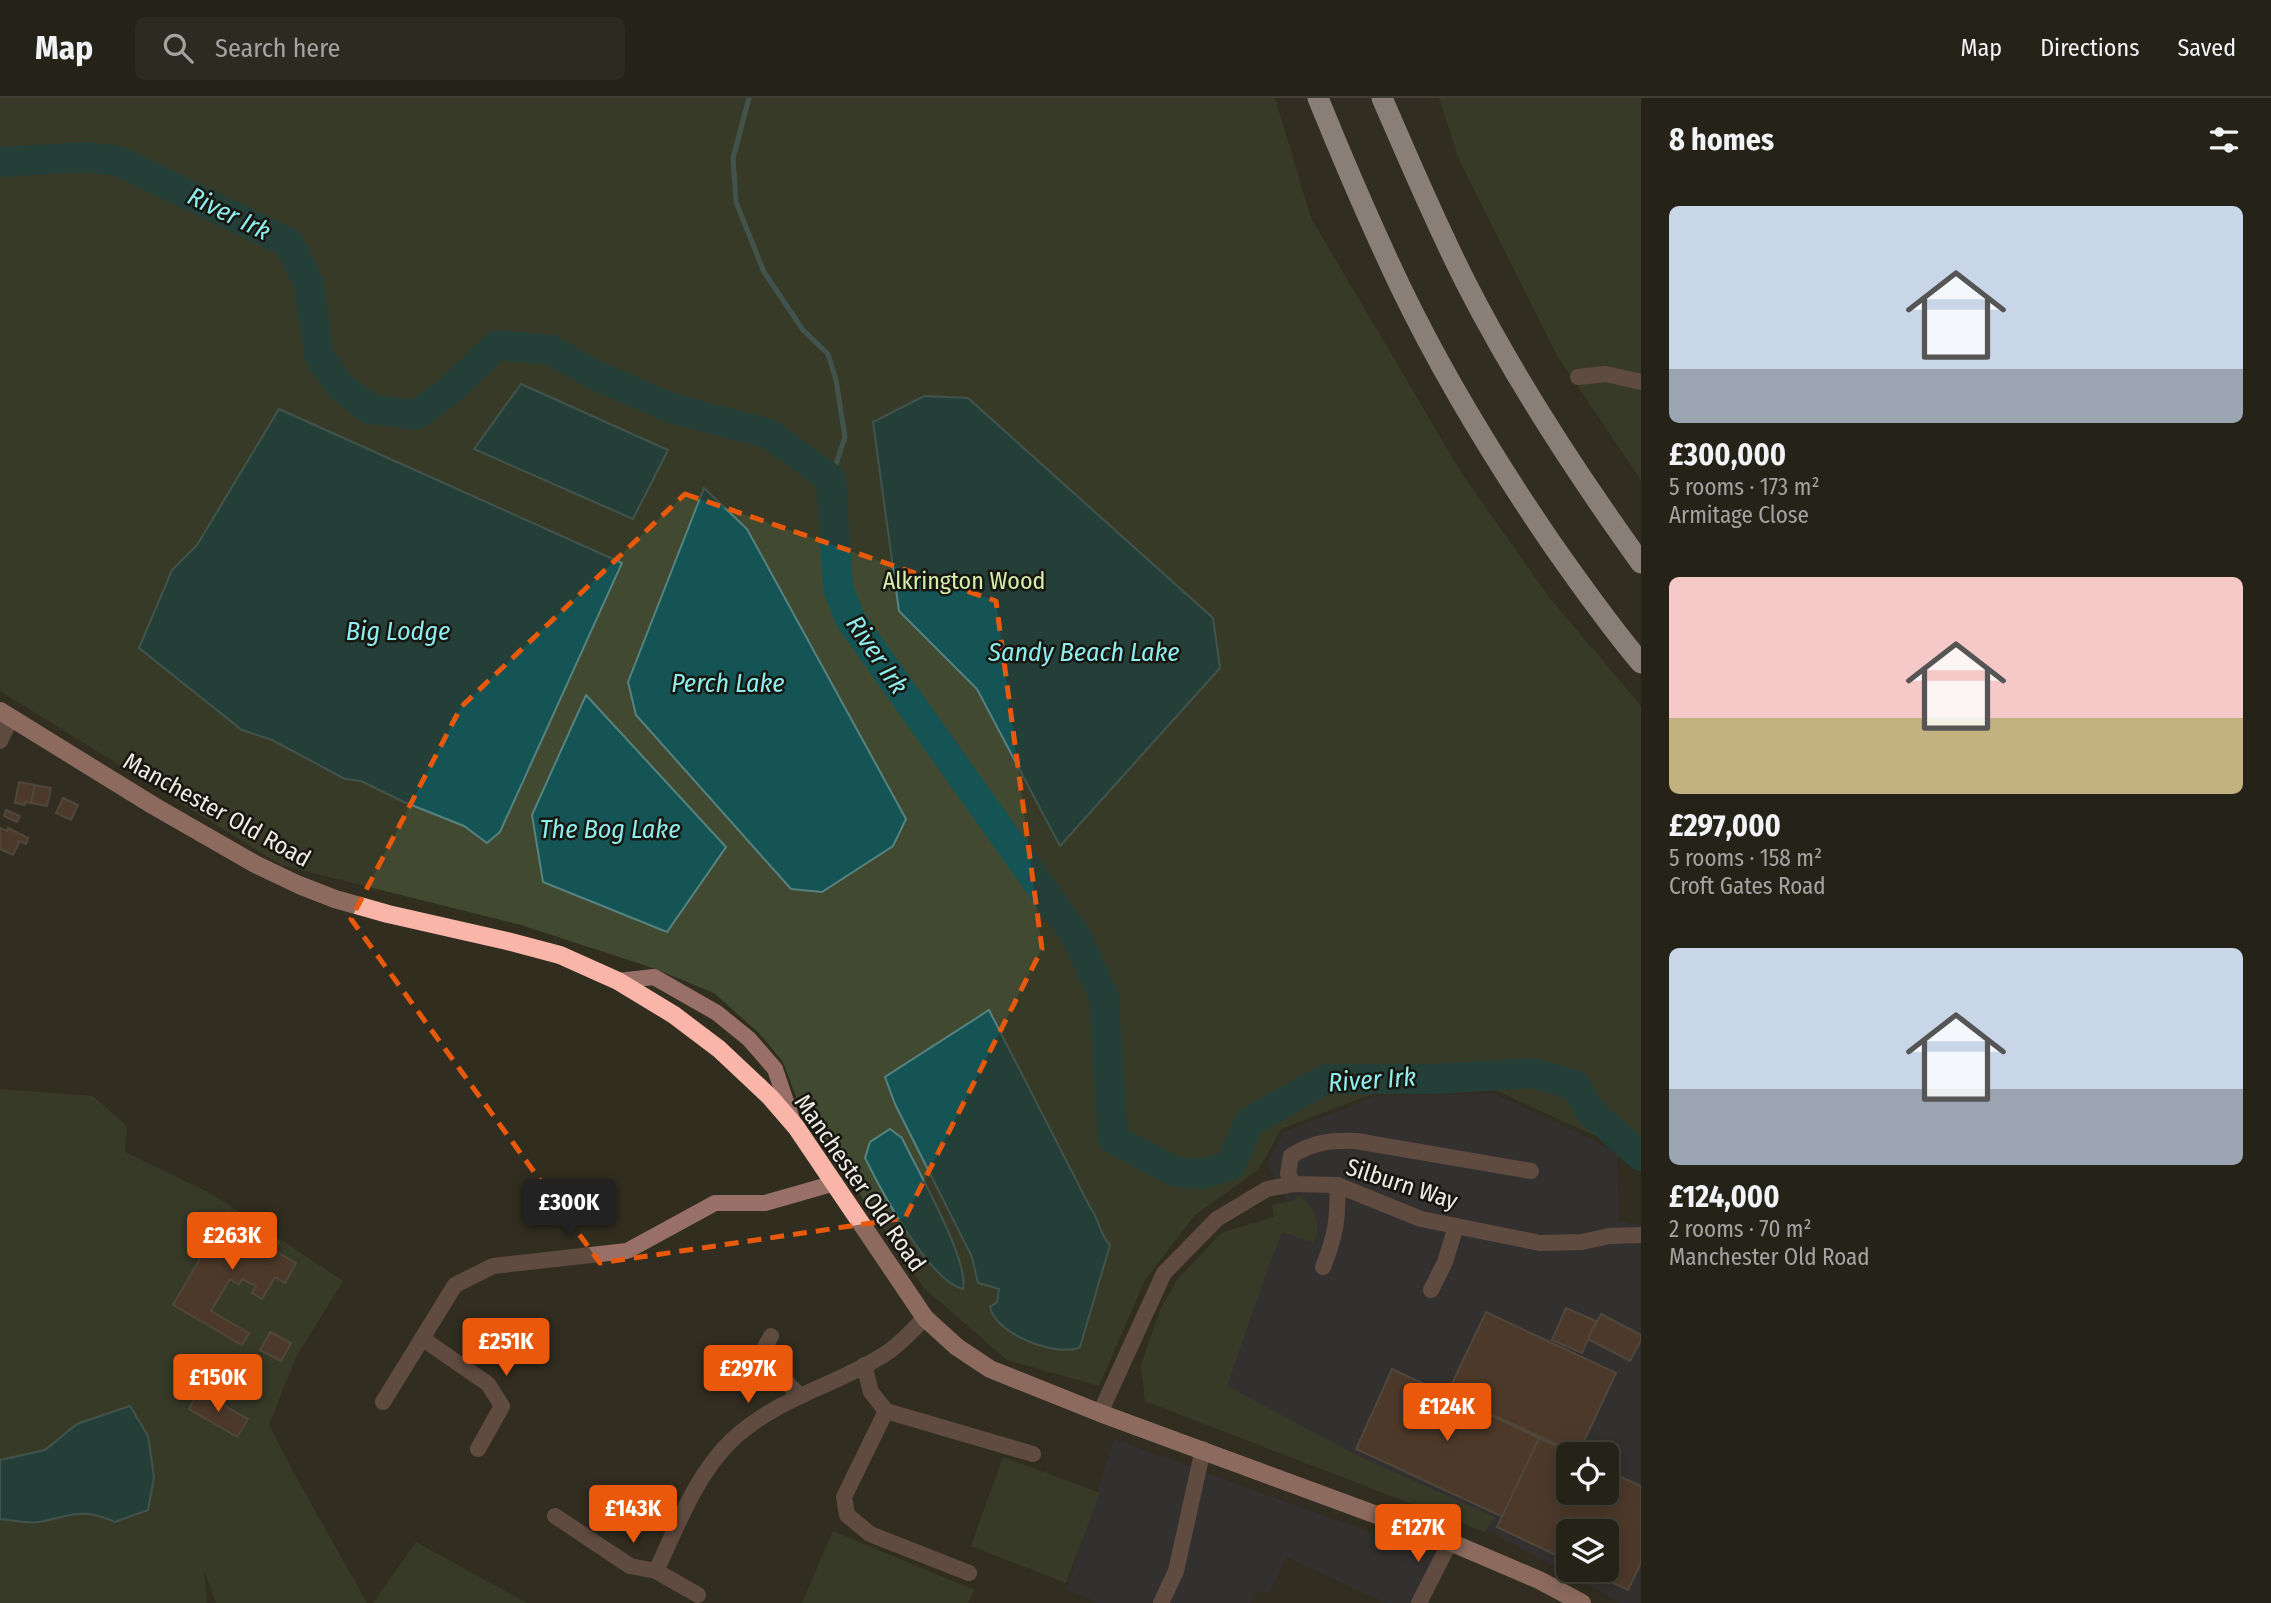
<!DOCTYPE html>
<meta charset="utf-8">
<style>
:root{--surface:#252218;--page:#2d2a21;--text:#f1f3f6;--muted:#a3a4a2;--line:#423f37;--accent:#ea580c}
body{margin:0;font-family:"Fira Sans Condensed",sans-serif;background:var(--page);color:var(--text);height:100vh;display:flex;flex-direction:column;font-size:26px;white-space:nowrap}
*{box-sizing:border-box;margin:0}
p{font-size:23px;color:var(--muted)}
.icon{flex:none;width:38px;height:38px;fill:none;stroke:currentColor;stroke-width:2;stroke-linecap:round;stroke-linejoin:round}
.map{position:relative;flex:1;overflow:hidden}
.sheet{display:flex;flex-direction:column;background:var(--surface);width:630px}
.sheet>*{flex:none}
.tools{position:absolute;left:1556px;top:1344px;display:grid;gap:14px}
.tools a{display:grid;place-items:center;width:63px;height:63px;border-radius:10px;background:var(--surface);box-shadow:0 4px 18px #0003,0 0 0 2px var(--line);font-size:35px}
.price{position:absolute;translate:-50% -60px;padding:0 16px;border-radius:7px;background:var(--accent);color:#fff;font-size:23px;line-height:46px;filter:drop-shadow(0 2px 4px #0008)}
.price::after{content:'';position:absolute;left:50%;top:42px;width:21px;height:16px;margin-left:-10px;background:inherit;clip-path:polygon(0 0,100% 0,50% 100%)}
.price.on{background:#222;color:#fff}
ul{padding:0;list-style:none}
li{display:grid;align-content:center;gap:14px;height:371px;padding:0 28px}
li span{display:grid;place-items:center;height:217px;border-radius:10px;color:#555}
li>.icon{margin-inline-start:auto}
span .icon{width:126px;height:126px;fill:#fffc;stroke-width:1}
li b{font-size:30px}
h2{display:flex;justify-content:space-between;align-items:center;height:84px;padding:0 28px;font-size:30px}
header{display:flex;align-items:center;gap:42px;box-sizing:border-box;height:98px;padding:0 35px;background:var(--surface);border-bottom:2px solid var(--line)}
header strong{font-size:33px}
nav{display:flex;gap:38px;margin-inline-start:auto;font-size:24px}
.search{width:490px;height:63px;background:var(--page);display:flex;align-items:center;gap:18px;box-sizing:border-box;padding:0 24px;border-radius:10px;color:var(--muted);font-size:26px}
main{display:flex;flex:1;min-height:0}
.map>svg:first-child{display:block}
.industrial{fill:#373344;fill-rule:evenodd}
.green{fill:#414a31}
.water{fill:#155455;stroke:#568280;stroke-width:2}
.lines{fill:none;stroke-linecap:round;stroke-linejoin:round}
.stream{stroke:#568280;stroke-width:5}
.river{stroke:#155455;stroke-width:30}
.building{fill:#6e4734;stroke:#76665d;stroke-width:2}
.minor{stroke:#997068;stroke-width:16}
.major{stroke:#fab5a9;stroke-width:18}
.highway{stroke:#f7e2de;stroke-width:21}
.marked{fill:none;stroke:#e8590c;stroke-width:5;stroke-dasharray:14 9;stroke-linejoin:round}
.labels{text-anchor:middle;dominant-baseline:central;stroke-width:5;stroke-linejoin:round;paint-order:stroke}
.park-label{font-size:24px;fill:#d4eeab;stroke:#181610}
.street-label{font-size:24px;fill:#eeece3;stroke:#181610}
.water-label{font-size:26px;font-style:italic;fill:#8dedef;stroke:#181610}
</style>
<header>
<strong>Map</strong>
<div class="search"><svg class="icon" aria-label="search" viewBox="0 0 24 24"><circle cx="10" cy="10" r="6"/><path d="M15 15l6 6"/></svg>Search here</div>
<nav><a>Map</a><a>Directions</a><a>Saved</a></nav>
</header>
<main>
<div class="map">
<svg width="1641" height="1505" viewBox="0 0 1641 1505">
<rect width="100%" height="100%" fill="#312e20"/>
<g class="industrial">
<path d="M 1495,996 L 1617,1054 L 1619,1123 L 1641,1128 L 1641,1505 L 1621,1505 L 1484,1430 L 1209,1326 L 1289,1107 L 1267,1065 L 1284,1034 L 1377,998 ZM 1568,1356 L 1606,1356 L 1606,1395 L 1568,1395 ZM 1568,1433 L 1606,1433 L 1606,1472 L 1568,1472 Z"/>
<path d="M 1114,1341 L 1305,1411 L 1437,1458 L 1411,1505 L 1386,1505 L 1287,1459 L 1269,1494 L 1256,1493 L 1251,1505 L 1099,1505 L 1067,1492 Z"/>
</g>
<g class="green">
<path d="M 0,0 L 1275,0 L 1311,120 L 1462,376 L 1549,499 L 1641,608 L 1641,1059 L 1493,991 L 1372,996 L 1281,1031 L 1259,1071 L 1195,1117 L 1145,1182 L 1099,1288 L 1007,1262 L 924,1190 L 799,1007 L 783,964 L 760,936 L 714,895 L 653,870 L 521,827 L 281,767 L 0,593 Z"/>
<path d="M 1439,0 L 1641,0 L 1641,382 L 1558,259 L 1458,59 Z"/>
<path d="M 0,991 L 93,998 L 127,1028 L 125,1054 L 212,1096 L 343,1183 L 295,1261 L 269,1327 L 296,1379 L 367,1505 L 216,1505 L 204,1472 L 207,1505 L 0,1505 Z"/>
<path d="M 1298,1097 C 1317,1109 1321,1125 1314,1145 L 1283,1134 L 1271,1161 L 1227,1288 L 1354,1356 L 1495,1419 L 1485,1434 L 1145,1303 L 1141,1267 L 1160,1212 L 1177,1182 L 1221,1135 L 1274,1119 L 1272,1107 L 1295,1102 Z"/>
<path d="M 1003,1359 L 1100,1395 L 1066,1485 L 971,1448 Z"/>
<path d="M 833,1433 L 974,1492 L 968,1505 L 802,1505 Z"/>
<path d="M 416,1444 L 527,1505 L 373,1505 Z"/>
</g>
<g class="water">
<path d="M 521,286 L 668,352 L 633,421 L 474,351 Z"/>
<path d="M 924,298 L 968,300 L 1213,520 L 1220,570 L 1060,748 L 977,591 L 899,513 L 873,324 Z"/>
<path d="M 279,311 L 622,465 L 500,734 L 487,745 L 464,728 L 404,704 L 361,683 L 345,681 L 272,642 L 242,632 L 139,550 L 172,472 L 197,447 Z"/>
<path d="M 704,390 L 747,431 L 906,721 L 893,748 L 822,794 L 791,791 L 636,617 L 628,584 Z"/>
<path d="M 586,597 L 726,749 L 667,834 L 543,784 L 532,717 Z"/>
<path d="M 989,912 L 1090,1109 C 1100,1122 1099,1136 1110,1147 L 1080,1249 C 1057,1260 995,1236 990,1209 L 997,1204 L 999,1191 L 978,1185 L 972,1159 L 895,1006 L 885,979 Z"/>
<path d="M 890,1031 L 902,1040 C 916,1070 970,1163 963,1191 C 928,1182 881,1092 865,1060 L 870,1044 Z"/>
<path d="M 130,1308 L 148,1338 L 154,1379 L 148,1412 L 115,1424 C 82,1409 71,1418 39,1424 C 27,1426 12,1422 0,1421 L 0,1362 L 45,1352 L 77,1326 Z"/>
</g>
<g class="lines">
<path class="stream" d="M 749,0 L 733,60 L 736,104 L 764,174 L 803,232 L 828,256 L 836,282 L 845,339 L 831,381"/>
<path class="river" d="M 0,64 L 85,59 L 118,63 L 289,145 L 309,186 L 319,258 L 340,288 L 370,311 L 416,317 L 448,294 L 497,247 L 551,252 L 593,276 L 671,310 L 769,336 L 831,381 L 838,490 L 850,521 L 1076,838 L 1104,899 L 1113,1041 L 1176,1074 L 1202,1076 L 1231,1067 L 1249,1024 L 1326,981 L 1436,981 L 1533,975 L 1575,987 L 1590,1013 L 1641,1058"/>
</g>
<g class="building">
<path d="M 19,684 L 35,687 L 31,705 L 25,704 L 25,707 L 15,705 Z"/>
<path d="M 35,687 L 51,690 L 47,708 L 31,705 Z"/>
<path d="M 63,700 L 78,707 L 71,722 L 56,715 Z"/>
<path d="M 6,712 L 20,718 L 17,724 L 4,718 Z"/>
<path d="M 0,730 L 7,733 L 8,730 L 28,740 L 26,746 L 20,743 L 13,757 L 0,751 Z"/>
<path d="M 227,1114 L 279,1144 L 274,1152 L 296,1165 L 285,1185 L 275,1179 L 262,1201 L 252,1195 L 256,1188 L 242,1181 L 239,1187 L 230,1181 L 211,1213 L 249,1235 L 242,1247 L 173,1207 Z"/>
<path d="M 1566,1210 L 1596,1223 L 1582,1255 L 1552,1242 Z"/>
<path d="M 1486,1214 L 1616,1275 L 1578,1356 L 1447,1296 Z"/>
<path d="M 1601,1216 L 1641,1237 L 1641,1242 L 1630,1263 L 1588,1241 Z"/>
<path d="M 270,1234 L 291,1245 L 281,1263 L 260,1252 Z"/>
<path d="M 1392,1271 L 1539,1340 L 1503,1419 L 1356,1351 Z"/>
<path d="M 199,1293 L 248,1321 L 237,1339 L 189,1311 Z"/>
<path d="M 1539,1340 L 1575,1356 L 1568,1356 L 1568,1395 L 1606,1395 L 1606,1372 L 1641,1388 L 1641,1465 L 1628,1492 L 1586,1472 L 1606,1472 L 1606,1433 L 1568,1433 L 1568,1463 L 1497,1429 Z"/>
</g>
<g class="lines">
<g class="minor">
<path d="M 1578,279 L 1606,276 L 1641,284"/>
<path d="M 0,643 L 11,620"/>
<path d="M 618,883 L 654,879 L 717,915 L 749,941 L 775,971 L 792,1021"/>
<path d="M 1294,1086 L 1288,1076 L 1291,1058 C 1312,1044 1332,1042 1356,1043 L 1531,1073"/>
<path d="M 1323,1169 C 1335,1140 1339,1119 1337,1087"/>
<path d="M 1431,1192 L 1445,1164 L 1456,1128"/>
<path d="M 771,1238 L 759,1260 L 770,1267 L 799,1297"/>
<path d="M 423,1241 L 488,1286 L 502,1308 L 478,1351"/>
<path d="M 864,1267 L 871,1294 L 886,1313 L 844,1399 L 847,1417 L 870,1436 L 969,1475"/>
<path d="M 383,1304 L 455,1187 L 493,1168 L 627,1153 L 715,1105 L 765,1105 L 835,1085"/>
<path d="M 886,1313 L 1033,1356"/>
<path d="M 1100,1315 L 1164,1175 L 1217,1121 L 1267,1091 L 1294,1086 L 1337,1087 L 1421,1121 L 1540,1145 L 1582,1144 L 1609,1138 L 1641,1137"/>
<path d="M 555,1418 L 630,1468 L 656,1473 L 698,1497"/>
<path d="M 656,1473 C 677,1429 695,1378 731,1343 C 777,1299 834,1289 885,1256 C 900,1247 912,1232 925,1220"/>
<path d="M 1161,1505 L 1176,1473 L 1203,1351"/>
<path d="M 1419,1505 L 1450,1444"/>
</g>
<path class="major" d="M 0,613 L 154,708 L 255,766 L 299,787 L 335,801 L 388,816 L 507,843 L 560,857 L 618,883 L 674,917 L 719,951 L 770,999 L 796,1029 L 925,1220 L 957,1249 L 990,1271 L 1100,1315 L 1450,1444 L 1539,1482 L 1582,1505"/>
<g class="highway">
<path d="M 1318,0 C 1344,64 1371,127 1401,190 C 1444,279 1496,364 1552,446 C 1580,486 1609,527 1641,565"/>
<path d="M 1382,0 C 1409,62 1435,124 1466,185 C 1516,283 1577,376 1641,465"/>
</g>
</g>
<path d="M0 0H1641V1505H0ZM 685,396 L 996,503 L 1042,851 L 905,1120 L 600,1165 L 351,821 L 461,609 Z" fill="#312e20" fill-opacity=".55" fill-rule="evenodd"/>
<path class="marked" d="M 685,396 L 996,503 L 1042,851 L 905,1120 L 600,1165 L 351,821 L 461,609 Z"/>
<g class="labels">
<g class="park-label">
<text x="964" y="483">Alkrington Wood</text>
</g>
<g class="street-label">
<text transform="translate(217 712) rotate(29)">Manchester Old Road</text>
<text transform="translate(860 1085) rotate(55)">Manchester Old Road</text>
<text transform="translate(1402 1086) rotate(18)">Silburn Way</text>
</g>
<g class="water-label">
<text transform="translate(229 116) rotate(26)">River Irk</text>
<text x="398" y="533">Big Lodge</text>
<text x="1084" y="554">Sandy Beach Lake</text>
<text transform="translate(877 557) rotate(56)">River Irk</text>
<text x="728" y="585">Perch Lake</text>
<text x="610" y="731">The Bog Lake</text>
<text transform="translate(1372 982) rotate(-4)">River Irk</text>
</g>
</g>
</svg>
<div class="tools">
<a><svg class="icon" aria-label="locate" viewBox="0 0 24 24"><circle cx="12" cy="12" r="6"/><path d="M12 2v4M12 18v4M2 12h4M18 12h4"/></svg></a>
<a><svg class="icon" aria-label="layers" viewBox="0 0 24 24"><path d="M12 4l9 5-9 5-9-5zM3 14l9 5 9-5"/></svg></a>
</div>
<b class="price on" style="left:569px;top:1141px">£300K</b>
<b class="price" style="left:232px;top:1174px">£263K</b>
<b class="price" style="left:506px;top:1280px">£251K</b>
<b class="price" style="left:748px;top:1307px">£297K</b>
<b class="price" style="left:218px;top:1316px">£150K</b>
<b class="price" style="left:1447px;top:1345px">£124K</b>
<b class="price" style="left:633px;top:1447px">£143K</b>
<b class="price" style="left:1418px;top:1466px">£127K</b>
</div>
<section class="sheet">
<h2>8 homes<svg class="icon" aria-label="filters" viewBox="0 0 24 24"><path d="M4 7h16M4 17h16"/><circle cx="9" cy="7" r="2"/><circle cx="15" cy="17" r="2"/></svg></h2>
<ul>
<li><span style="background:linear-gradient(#c9d6e8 75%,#9aa5b1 0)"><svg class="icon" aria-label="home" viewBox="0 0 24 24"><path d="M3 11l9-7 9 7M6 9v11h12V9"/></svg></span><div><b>£300,000</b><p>5 rooms · 173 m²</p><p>Armitage Close</p></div></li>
<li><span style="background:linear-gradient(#f6c9c9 65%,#c2b280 0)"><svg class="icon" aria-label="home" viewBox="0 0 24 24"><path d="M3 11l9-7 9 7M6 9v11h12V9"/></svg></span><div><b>£297,000</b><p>5 rooms · 158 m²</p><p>Croft Gates Road</p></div></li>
<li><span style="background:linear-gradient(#c9d6e8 65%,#9aa5b1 0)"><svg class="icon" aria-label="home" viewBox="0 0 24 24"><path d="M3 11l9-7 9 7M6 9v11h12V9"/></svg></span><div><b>£124,000</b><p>2 rooms · 70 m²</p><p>Manchester Old Road</p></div></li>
</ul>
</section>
</main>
